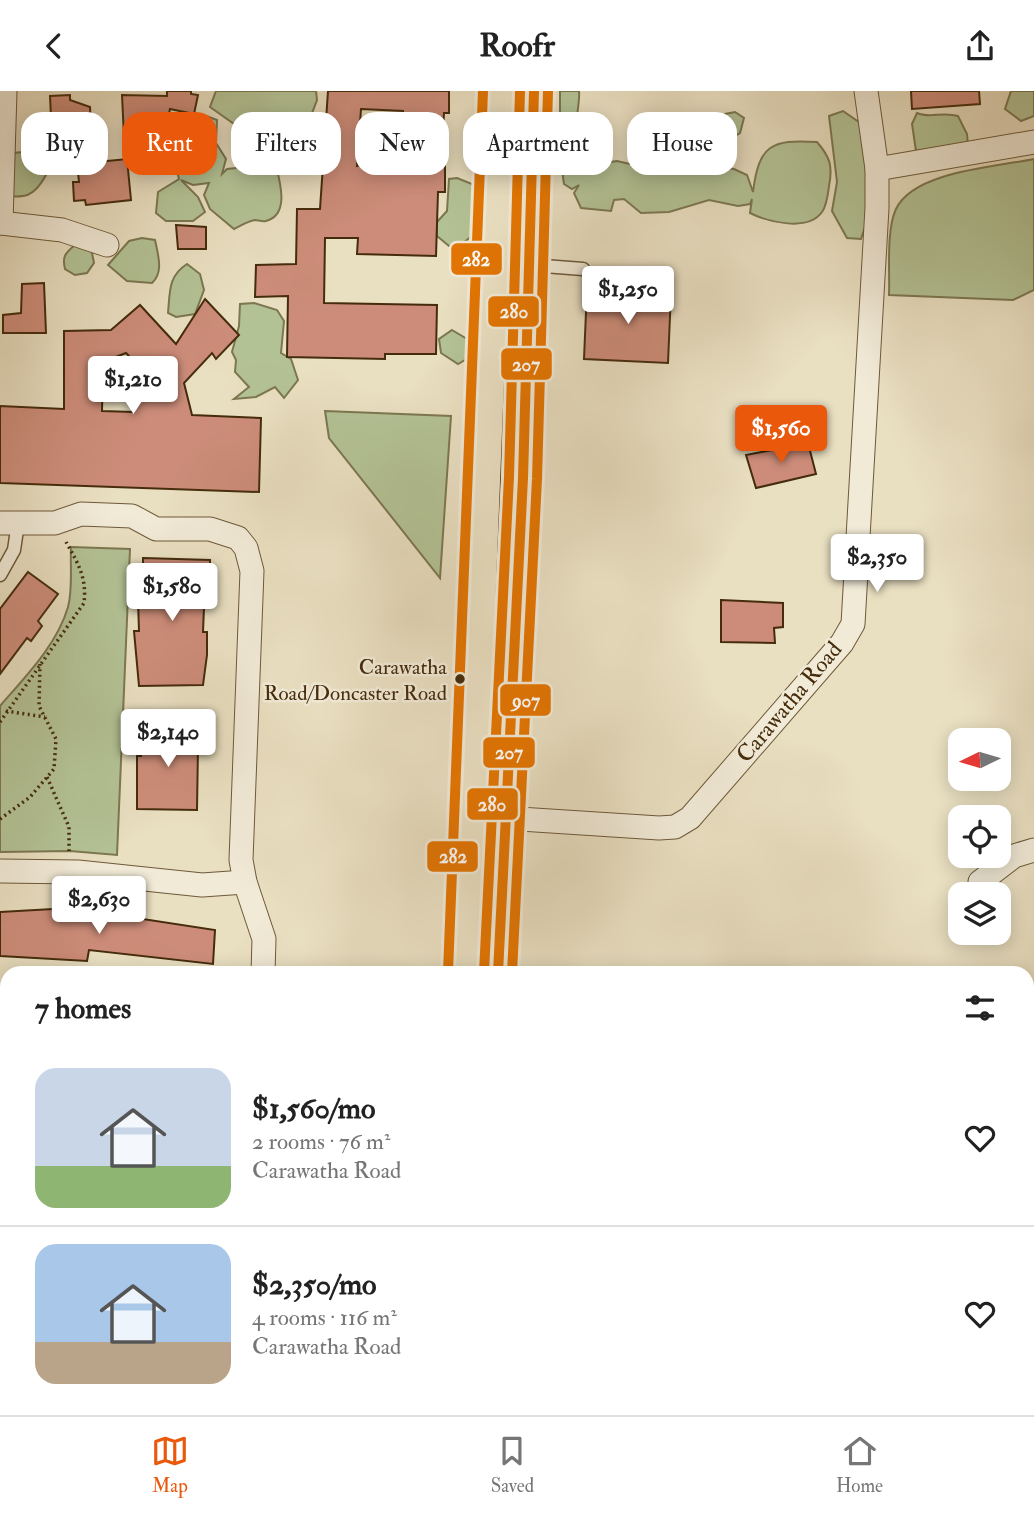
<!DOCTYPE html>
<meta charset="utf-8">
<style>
:root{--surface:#fff;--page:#f2f2f2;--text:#222;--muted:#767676;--line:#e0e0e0;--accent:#ea580c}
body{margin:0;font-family:"IM FELL Double Pica",serif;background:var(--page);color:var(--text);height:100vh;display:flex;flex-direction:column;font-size:26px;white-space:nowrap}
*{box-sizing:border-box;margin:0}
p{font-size:23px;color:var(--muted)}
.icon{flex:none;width:38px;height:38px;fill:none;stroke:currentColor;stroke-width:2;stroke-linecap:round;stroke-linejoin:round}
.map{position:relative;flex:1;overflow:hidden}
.sheet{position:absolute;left:0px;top:875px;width:1034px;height:450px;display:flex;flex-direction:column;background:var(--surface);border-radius:21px 21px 0 0;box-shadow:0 4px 18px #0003}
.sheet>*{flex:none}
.banner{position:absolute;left:21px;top:21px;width:992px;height:63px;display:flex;gap:14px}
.needle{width:46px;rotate:265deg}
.tools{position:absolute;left:948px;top:637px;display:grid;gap:14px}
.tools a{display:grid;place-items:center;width:63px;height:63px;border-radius:14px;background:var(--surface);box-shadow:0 4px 18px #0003;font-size:35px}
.price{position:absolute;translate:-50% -60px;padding:0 16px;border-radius:7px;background:#fff;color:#222;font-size:23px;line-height:46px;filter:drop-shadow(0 2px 4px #0008)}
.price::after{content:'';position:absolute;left:50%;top:42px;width:21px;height:16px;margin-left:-10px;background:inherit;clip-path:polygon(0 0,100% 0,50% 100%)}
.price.selected{background:var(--accent);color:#fff}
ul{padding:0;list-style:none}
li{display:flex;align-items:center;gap:21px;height:175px;padding:0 35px}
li+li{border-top:2px solid var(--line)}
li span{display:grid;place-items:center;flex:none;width:196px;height:140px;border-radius:21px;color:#555}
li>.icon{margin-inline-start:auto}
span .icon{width:84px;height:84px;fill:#fffc;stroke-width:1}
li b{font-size:30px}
h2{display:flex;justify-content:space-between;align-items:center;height:84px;padding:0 35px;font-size:30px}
.pill{padding:0 24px;border-radius:21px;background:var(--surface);box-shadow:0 4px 18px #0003;font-size:24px;line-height:63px}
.pill.selected{background:var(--accent);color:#fff}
header{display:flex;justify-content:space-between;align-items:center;height:91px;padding:0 35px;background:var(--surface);font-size:32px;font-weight:700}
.menu{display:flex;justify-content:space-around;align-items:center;height:98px;border-top:2px solid var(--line);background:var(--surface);font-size:19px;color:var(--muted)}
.menu a{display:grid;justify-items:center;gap:4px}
.menu .selected{color:var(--accent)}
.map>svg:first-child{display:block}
.green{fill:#b3c295;stroke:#7c7750;stroke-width:2}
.building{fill:#cc8c79;stroke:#452c0c;stroke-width:2;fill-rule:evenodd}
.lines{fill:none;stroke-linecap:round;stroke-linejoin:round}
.service-casing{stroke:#6e5939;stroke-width:15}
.minor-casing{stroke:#6e5939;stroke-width:25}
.primary-casing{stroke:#452c0c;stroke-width:39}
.path{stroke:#452c0c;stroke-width:3.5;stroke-dasharray:2 3.5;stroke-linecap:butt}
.service{stroke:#f1ead7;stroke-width:12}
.minor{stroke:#f1ead7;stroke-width:23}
.primary{stroke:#e9dfc1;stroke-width:37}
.bus-1-casing{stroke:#f1ead7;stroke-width:16}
.bus-2-casing{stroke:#f1ead7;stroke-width:16}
.bus-3-casing{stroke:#f1ead7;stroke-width:16}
.bus-4-casing{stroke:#f1ead7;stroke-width:16}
.bus-1{stroke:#e37502;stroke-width:10}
.bus-2{stroke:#e37502;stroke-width:10}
.bus-3{stroke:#e37502;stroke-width:10}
.bus-4{stroke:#e37502;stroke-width:10}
.bus-dot{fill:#452c0c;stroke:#f1ead7;stroke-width:2.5}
.labels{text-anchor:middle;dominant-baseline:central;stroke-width:5;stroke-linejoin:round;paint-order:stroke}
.bus-label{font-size:21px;fill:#452c0c;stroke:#f1ead7;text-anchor:end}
.street-label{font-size:23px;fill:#452c0c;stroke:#f1ead7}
.line-badge{stroke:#f1ead7;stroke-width:2.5}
.badge-label{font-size:19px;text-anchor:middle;font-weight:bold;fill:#fff}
</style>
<header><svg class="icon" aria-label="back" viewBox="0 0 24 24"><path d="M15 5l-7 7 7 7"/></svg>Roofr<svg class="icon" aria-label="share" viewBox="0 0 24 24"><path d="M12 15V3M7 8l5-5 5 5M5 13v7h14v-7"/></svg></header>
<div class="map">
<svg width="1034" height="1324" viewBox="0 0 1034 1324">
<rect width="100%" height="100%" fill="#e9dfc1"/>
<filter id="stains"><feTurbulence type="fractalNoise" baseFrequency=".00286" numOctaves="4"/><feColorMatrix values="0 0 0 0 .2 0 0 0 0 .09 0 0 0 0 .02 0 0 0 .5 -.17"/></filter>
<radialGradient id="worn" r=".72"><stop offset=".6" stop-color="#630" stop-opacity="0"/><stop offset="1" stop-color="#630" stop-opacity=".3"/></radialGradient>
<g class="green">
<path d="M 216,0 L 316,0 L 317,9 L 311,25 L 314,57 L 298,77 L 274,66 C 277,82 293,123 266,130 C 262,131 258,129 255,129 C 248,130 240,135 234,138 L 210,118 L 204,104 L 209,92 L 193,94 L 181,89 L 198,106 L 205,121 L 193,130 L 166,130 L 156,122 L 158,101 L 179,88 C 175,74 175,65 183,51 L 196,50 L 194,39 L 201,23 L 217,29 L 216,52 L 226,68 L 222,83 L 227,78 L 236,77 L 246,60 L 258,55 L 248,43 L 210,16 Z"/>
<path d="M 560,0 L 579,0 C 580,9 575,40 572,50 L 567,51 L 596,58 L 597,73 L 617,70 L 643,76 L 698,74 L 734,78 L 747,84 L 753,101 C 759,54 771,48 817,51 C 830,66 833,75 829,95 C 828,103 827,114 822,121 C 808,141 768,131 750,122 L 752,108 L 750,113 L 738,115 L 709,109 L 669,121 L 641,122 L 624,108 L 614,109 L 611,120 L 581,117 L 574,102 L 579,94 L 572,98 L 564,93 L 560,66 Z"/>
<path d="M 1011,0 L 1034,0 L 1034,25 L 1021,30 L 1005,18 Z"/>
<path d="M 843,20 L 879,45 L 867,130 L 861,148 L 847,147 L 832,120 L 837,91 L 829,25 Z"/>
<path d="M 735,21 L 744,27 L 740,42 L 728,49 L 716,37 L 725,23 Z"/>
<path d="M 917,22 C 931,28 942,20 958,25 L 967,43 L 968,54 L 916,60 L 912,33 Z"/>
<path d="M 24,61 L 46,84 C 34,106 25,108 0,104 L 11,62 Z"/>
<path d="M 1034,68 L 1034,199 L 1013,209 L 889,204 C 890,181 886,139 896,118 C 914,80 996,76 1034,68 Z"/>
<path d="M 457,87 L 472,93 L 484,123 C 475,140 471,154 449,155 L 437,145 L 437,131 L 447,120 L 449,88 Z"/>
<path d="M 142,147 L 155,149 C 158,164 164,181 152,192 L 127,190 L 108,174 L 129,150 Z"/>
<path d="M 75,154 L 91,157 L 94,172 L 87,182 L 75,184 L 65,178 C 62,166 65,162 75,154 Z"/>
<path d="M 187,173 L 200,183 L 204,199 L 195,223 L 176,226 L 168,222 C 170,201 168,185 187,173 Z"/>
<path d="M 254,212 L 277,219 L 284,230 L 281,262 L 291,268 L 298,289 L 284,307 L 275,296 L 256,306 L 234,308 L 249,296 L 235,281 L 236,269 L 232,261 L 239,235 L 240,213 Z"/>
<path d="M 452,239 L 472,251 L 470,266 L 458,273 L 441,262 L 439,248 Z"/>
<path d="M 325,320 L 451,325 L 440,487 L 329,347 Z"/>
<path d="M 71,456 L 130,458 L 117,764 L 70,760 L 0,761 L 0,615 C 25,586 57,554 68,516 C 73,498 70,474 71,456 Z"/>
<rect x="102" y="1318" width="92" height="6"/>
</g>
<g class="building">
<path d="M 167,0 L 191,0 L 191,3 L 198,4 L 194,23 L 170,18 L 165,40 L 145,40 L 144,45 L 124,46 L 122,4 L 167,5 Z"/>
<path d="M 328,0 L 449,0 L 449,22 L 444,22 L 441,67 L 445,68 L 445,101 L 438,101 L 436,165 L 357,163 L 358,147 L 325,147 L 324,212 L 437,214 L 436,263 L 385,263 L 385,268 L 287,266 L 288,205 L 255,206 L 256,174 L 296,173 L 297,118 L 320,118 ZM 361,18 L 403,20 L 402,65 L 357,75 Z"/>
<path d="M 911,0 L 979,0 L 980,13 L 912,18 Z"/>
<path d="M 70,4 L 70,9 L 90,16 L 91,36 L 80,36 L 80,45 L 52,47 L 50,5 Z"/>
<path d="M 127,68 L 131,109 L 86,114 L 85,109 L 74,110 L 73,91 L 79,91 L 77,73 Z"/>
<path d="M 176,134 L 206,136 L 206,158 L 178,158 Z"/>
<path d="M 44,192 L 46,242 L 3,242 L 3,224 L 21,222 L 22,193 Z"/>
<path d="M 587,198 L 671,202 L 668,272 L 584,268 Z"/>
<path d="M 205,208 L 239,244 L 216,268 L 212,262 L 184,292 L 192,324 L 261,327 L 259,401 L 0,392 L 0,315 L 64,318 L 64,240 L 111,239 L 140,214 L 176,253 ZM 126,262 L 142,279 L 134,321 L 102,320 L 103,271 Z"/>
<path d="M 808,352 L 816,383 L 756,397 L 746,364 Z"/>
<path d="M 143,467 L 210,469 L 210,491 L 205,491 L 203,541 L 207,541 L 207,564 L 203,594 L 139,595 L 134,540 L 139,540 L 138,509 L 143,509 Z"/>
<path d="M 28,481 L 58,503 L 38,530 L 42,535 L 31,550 L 27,547 L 0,583 L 0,518 Z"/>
<path d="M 721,509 L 783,512 L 783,536 L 774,537 L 775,552 L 721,551 Z"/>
<path d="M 202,637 L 203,656 L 198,656 L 197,719 L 137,718 L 137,665 L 141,665 L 139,638 Z"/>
<path d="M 71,817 L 215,839 L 213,873 L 89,859 L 87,870 L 0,865 L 0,821 Z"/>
</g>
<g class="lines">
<g class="service-casing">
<g id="service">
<path d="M 493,171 L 583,178"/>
<path d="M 0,484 L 14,459 L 18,432"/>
</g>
</g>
<g class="minor-casing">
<g id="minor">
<path d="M 877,78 L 1034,51"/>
<path d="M 0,132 L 62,139 L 107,154"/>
<path d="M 1,132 L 5,0"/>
<path d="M 0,432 L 55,432 L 81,423 L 132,425 L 156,438 L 210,438 L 238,447 L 246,457 L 252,480 L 241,769 L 245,791 L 264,848 L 263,882"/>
<path d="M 504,727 L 659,737 L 675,736 L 690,727 L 842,552 L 853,533 L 877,117 L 877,78 L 866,0"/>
<path d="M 0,780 L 78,781 L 202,794 L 245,791"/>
<path d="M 980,791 L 1014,765 L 1034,759"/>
<path d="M 0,988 L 7,987"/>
<path d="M 1027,1062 L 1034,1062"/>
<path d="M 0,1278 L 7,1279"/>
<path d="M 817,1320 L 897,1324"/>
<path d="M 85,1324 L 85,1318"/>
</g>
</g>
<g class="primary-casing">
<g id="primary">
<path d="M 462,882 L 497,0"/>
<path d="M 498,882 L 523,387 L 534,0"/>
<path d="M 437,1324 L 438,1318"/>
<path d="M 481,1324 L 481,1318"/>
</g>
</g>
<g class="path">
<path d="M 6,620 L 45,626"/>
<path d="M 0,631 L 84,512 C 87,487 78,472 66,451"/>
<path d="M 47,686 L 69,736 L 69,760"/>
<path d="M 0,728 L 30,706 L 54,678 L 56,648 L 39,615 L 40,573"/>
<path d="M 159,1318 L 160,1324"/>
</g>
<use href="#service" class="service"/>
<use href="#minor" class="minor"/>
<use href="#primary" class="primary"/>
<g class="bus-1-casing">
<path id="bus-1" d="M 498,882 L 523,387 L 534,0"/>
</g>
<g class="bus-2-casing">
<path id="bus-2" d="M 512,882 L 537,388 L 548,0"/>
</g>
<g class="bus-3-casing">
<path id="bus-3" d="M 484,881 L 509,386 L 520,0"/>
</g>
<g class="bus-4-casing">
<path id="bus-4" d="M 448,881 L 483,0"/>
</g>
<use href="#bus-1" class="bus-1"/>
<use href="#bus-2" class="bus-2"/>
<use href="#bus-3" class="bus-3"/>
<use href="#bus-4" class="bus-4"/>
</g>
<circle class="bus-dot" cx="460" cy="588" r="6"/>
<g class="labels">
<g class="bus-label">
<text x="447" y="576">Carawatha<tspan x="447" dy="26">Road/Doncaster Road</tspan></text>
</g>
<g class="street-label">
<text transform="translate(789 611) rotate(-50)">Carawatha Road</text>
</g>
</g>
<g class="line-badge">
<rect x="450" y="151" width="53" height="34" rx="7" fill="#e37502"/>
<rect x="487" y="204" width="53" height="33" rx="7" fill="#e37502"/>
<rect x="500" y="256" width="53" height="34" rx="7" fill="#e37502"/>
<rect x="499" y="592" width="53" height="34" rx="7" fill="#e37502"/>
<rect x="482" y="645" width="54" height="33" rx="7" fill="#e37502"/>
<rect x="466" y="696" width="53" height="34" rx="7" fill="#e37502"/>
<rect x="426" y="749" width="53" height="33" rx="7" fill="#e37502"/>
</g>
<g class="badge-label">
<text x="476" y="175">282</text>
<text x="514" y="227">280</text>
<text x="526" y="280">207</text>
<text x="526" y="616">907</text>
<text x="509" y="668">207</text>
<text x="492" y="720">280</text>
<text x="453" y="772">282</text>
</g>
<rect width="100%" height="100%" filter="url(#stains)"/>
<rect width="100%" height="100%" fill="url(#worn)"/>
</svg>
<div class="tools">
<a><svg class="needle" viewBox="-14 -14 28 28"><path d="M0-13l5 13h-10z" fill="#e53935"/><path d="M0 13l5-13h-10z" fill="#767676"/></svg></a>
<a><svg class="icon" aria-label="locate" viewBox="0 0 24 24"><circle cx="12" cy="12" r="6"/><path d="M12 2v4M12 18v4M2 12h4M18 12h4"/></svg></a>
<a><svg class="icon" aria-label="layers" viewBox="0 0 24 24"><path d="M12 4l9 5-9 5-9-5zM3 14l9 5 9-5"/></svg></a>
</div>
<b class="price" style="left:628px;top:235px">$1,250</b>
<b class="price" style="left:133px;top:325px">$1,210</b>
<b class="price selected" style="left:781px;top:374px">$1,560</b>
<b class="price" style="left:877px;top:503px">$2,350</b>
<b class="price" style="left:172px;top:532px">$1,580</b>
<b class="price" style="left:168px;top:678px">$2,140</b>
<b class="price" style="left:99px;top:845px">$2,630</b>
<div class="banner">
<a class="pill">Buy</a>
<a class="pill selected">Rent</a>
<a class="pill">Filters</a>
<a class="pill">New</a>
<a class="pill">Apartment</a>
<a class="pill">House</a>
</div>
<section class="sheet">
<h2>7 homes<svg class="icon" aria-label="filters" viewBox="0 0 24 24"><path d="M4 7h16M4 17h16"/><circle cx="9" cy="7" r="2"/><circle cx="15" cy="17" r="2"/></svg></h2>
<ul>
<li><span style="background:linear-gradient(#c9d6e8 70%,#8fb573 0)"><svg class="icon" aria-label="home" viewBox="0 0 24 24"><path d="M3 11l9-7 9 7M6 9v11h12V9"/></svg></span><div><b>$1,560/mo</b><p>2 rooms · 76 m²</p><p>Carawatha Road</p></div><svg class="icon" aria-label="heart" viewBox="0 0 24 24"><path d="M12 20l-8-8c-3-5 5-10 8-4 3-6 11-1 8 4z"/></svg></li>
<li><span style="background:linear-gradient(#a9c7e8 70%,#b9a48a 0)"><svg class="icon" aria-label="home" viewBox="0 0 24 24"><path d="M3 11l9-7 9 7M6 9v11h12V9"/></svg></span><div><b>$2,350/mo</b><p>4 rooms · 116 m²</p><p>Carawatha Road</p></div><svg class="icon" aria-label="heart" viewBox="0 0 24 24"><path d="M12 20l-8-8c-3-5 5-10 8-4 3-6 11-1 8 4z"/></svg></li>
</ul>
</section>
</div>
<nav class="menu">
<a class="selected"><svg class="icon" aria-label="map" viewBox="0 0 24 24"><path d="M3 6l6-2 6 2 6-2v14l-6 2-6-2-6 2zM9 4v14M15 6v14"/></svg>Map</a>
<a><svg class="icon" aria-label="saved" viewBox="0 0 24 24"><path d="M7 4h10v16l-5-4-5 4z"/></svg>Saved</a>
<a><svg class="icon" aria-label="home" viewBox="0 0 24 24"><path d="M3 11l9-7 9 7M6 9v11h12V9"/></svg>Home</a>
</nav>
